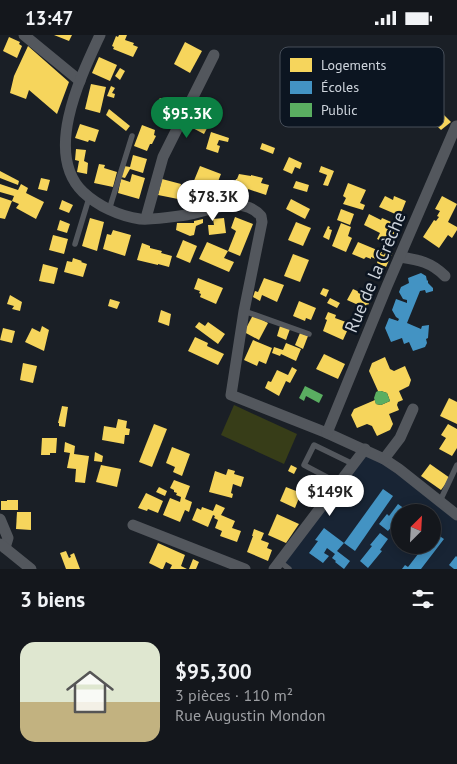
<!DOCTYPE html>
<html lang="fr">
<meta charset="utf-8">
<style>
:root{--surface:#14171c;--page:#1d2025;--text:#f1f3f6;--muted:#9d9fa3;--line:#33363b;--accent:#0b8043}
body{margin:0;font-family:"PT Sans",sans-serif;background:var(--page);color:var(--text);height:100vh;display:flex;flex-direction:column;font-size:19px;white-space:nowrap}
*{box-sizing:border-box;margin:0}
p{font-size:16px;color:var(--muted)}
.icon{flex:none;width:28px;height:28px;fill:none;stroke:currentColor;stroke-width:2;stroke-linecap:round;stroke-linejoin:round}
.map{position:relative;height:534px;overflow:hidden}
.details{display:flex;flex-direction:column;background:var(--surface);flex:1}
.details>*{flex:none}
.needle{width:32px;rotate:24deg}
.controls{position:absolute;left:391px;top:469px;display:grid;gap:10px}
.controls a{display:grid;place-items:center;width:50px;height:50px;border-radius:50%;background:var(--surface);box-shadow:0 2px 12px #0003,0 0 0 1px var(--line);font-size:25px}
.price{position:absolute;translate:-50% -42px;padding:0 11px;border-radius:18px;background:#fff;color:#222;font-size:16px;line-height:32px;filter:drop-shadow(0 1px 2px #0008)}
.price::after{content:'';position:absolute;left:50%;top:30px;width:15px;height:11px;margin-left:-8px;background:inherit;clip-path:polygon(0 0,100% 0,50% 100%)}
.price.current{background:var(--accent);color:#fff}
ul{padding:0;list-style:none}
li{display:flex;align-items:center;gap:15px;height:125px;padding:0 20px}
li+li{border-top:1px solid var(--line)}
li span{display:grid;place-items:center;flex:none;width:140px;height:100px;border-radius:15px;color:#555}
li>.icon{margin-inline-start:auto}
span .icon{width:60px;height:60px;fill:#fffc;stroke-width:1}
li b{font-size:21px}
h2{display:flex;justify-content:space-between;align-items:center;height:60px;padding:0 20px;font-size:21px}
.status{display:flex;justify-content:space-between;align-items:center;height:35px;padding:0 25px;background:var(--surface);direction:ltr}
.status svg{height:14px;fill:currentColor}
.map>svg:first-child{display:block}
.built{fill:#182434;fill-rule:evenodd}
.garden{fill:#373d18}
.homes{fill:#f6d55c}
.schools{fill:#4393c3}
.public{fill:#5aae61}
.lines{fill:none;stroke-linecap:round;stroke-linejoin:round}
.lane{stroke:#53575d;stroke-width:5.5}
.street{stroke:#53575d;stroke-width:11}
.labels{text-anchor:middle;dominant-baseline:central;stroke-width:5;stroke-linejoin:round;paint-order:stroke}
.street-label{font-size:18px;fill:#ced4dc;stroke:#0c1521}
.key{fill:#0c1521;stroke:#464e59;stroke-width:1}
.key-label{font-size:14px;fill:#ced4dc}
</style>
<div class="status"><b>13:47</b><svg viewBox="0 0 49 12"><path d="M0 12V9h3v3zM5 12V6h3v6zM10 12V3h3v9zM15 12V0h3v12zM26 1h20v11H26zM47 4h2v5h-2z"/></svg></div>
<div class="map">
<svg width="457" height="534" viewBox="0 0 457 534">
<rect width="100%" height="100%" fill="#1a1f26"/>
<path class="built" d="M 365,414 L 457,480 L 457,534 L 289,534 L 279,527 ZM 400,478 L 432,478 L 432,510 L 400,510 Z"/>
<path class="garden" d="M 234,370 L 297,399 L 284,429 L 221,400 Z"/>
<g class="homes">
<path d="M 54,0 L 72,0 L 69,6 Z"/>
<path d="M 119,0 L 127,0 L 125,5 L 134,8 L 133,10 L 138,12 L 133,22 L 113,14 L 114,12 L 112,11 L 116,1 L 118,2 Z"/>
<path d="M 9,2 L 20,7 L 19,9 L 22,11 L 17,23 L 3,16 Z"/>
<path d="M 185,7 L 202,16 L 190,38 L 174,29 Z"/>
<path d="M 28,11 L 69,47 L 57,79 L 29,55 L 26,64 L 10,58 L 14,41 Z"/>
<path d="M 99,22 L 117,30 L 110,46 L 92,38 Z"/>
<path d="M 120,33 L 125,36 L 120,45 L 115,41 Z"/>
<path d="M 91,49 L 106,52 L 100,78 L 85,74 Z"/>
<path d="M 111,51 L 115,53 L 112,58 L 115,59 L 114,63 L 107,61 Z"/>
<path d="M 160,63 L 175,72 L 168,84 L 153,76 Z"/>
<path d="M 197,71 L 214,80 L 204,99 L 187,90 Z"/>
<path d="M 437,73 L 451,87 L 441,95 L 428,82 Z"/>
<path d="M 109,74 L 130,91 L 126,96 L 106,80 Z"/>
<path d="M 80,89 L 99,95 L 95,107 L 89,105 L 88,107 L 75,103 Z"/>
<path d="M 142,90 L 155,95 L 154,100 L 156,101 L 152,109 L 150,109 L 147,116 L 134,111 Z"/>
<path d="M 211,97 L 229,103 L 228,107 L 219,105 L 217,110 L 220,111 L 218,118 L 206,114 Z"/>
<path d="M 262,108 L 275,113 L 273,119 L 260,114 Z"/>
<path d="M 76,114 L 86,115 L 84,126 L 88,128 L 87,139 L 77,137 L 79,126 L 75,125 Z"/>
<path d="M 133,120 L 147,124 L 143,138 L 130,134 L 125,143 L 121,142 L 124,131 L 130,132 Z"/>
<path d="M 289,122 L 302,128 L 300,134 L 295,132 L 292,139 L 283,135 Z"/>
<path d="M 99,129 L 105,130 L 104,133 L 117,137 L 113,152 L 94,148 Z"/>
<path d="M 200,131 L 221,139 L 217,149 L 225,152 L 223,157 L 206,151 L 205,153 L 193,148 Z"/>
<path d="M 321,131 L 334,136 L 328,151 L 323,150 L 327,140 L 319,137 Z"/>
<path d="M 0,136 L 19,146 L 18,150 L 0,143 Z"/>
<path d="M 132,139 L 145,143 L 139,164 L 118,158 L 121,144 L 130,147 Z"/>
<path d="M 239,139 L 251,141 L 251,140 L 263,143 L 261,148 L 269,150 L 266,160 L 248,154 L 248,157 L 242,156 L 241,158 L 233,156 L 236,144 L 237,144 Z"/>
<path d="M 41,143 L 50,145 L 47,156 L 38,154 Z"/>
<path d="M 162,144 L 181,149 L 178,164 L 158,160 Z"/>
<path d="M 296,146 L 309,150 L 307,157 L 293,153 Z"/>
<path d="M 348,148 L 366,155 L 360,168 L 365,170 L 363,175 L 343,169 L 346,163 L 343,161 Z"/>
<path d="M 0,149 L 18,155 L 21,149 L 28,153 L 26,158 L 44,167 L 36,184 L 16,173 L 19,169 L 12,166 L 14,161 L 0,157 Z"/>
<path d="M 385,161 L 393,165 L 394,161 L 406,166 L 400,181 L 379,172 Z"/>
<path d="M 442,161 L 457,169 L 448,187 L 457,192 L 457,195 L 452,203 L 448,200 L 439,213 L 423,202 L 434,185 L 436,186 L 439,182 L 437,181 L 440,176 L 435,174 Z"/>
<path d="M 0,162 L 12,166 L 5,184 L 0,183 Z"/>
<path d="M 291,164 L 310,174 L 305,184 L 286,174 Z"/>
<path d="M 62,165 L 73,170 L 69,178 L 59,174 Z"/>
<path d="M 341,174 L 354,179 L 350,190 L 337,185 Z"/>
<path d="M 369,179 L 381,185 L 382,183 L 398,190 L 389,209 L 377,204 L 380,198 L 364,190 Z"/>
<path d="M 235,182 L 253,189 L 240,221 L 228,216 L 236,196 L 231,193 Z"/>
<path d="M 90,183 L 104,187 L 97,216 L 82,211 Z"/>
<path d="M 224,183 L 226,198 L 209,200 L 208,190 L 214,190 L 213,184 Z"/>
<path d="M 203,184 L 203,188 L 196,191 L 194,200 L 190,201 L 176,195 L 177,188 L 194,188 L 194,186 Z"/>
<path d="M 60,185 L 70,189 L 67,198 L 57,195 Z"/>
<path d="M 296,187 L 311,193 L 303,211 L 288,205 Z"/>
<path d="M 341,188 L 351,192 L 348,201 L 352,203 L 346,217 L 332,211 Z"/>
<path d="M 328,191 L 330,192 L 329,194 L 332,195 L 329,205 L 323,202 Z"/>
<path d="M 113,195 L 131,200 L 125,221 L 103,214 L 107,199 L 111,200 Z"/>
<path d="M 53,200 L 68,204 L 64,219 L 49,215 Z"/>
<path d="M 183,205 L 197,211 L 190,228 L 176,222 Z"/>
<path d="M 207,207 L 228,216 L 224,223 L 234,227 L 229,237 L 199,224 Z"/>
<path d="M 358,207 L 382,217 L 381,219 L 384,220 L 387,214 L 393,217 L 386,232 L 377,228 L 378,225 L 371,222 L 371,224 L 366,222 L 364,224 L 352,219 Z"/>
<path d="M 142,208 L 150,211 L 150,213 L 162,216 L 161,218 L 172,221 L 169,232 L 158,229 L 158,230 L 137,225 Z"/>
<path d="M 293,219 L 309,225 L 300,247 L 284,241 Z"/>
<path d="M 73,223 L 82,226 L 81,227 L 87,229 L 83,242 L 64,237 L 67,226 L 72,227 Z"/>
<path d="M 43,229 L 58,233 L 54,249 L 39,246 Z"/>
<path d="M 198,243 L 223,253 L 216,269 L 200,262 L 201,259 L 199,258 L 200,256 L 194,254 Z"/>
<path d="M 264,243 L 284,250 L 277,267 L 262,260 L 260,266 L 253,262 L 255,256 L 258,257 Z"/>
<path d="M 323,253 L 329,255 L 326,262 L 320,259 Z"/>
<path d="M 353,254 L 372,263 L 368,270 L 367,269 L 365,273 L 347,265 Z"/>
<path d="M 10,260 L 22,267 L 20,276 L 12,274 L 14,271 L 7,269 Z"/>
<path d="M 330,263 L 340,268 L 337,273 L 327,268 Z"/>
<path d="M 110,264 L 120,267 L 117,274 L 108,271 Z"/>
<path d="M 299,266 L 316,273 L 311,285 L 306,283 L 305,286 L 293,281 Z"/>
<path d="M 161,275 L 171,279 L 169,291 L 158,287 Z"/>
<path d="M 328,277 L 336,280 L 335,283 L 346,287 L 344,292 L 348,294 L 343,305 L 323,296 L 327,285 L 325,284 Z"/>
<path d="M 253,280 L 268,288 L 259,305 L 244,297 Z"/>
<path d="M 199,287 L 205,291 L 208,287 L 225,299 L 218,309 L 195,292 Z"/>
<path d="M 42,291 L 49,295 L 44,316 L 25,307 L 32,293 L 40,297 Z"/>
<path d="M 280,291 L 290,294 L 286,305 L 277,301 Z"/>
<path d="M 3,293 L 15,296 L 12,308 L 0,305 Z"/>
<path d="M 300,298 L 308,301 L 303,314 L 295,310 Z"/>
<path d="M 195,302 L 208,308 L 207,311 L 224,319 L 218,330 L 188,316 Z"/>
<path d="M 253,305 L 272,313 L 266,329 L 259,326 L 257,331 L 244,325 Z"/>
<path d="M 286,308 L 301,314 L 296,326 L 281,319 L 280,321 L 272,318 L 274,312 L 283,315 Z"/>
<path d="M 324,319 L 345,329 L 338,344 L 316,334 Z"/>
<path d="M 385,322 L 390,334 L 394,336 L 405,331 L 411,345 L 409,351 L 399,356 L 403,365 L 398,367 L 397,370 L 399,375 L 389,379 L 393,389 L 390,395 L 377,401 L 372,391 L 367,389 L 357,393 L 351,380 L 354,374 L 375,365 L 376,369 L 381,370 L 390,366 L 387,358 L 381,356 L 378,356 L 369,336 L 372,328 Z"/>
<path d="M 23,328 L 37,331 L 33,348 L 20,345 Z"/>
<path d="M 292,332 L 297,335 L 290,348 L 286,346 L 279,361 L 265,353 L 268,346 L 271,347 L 277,335 L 288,340 Z"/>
<path d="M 449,363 L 457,367 L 457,389 L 440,381 Z"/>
<path d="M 62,371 L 68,372 L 65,392 L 59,391 L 59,388 L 58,388 Z"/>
<path d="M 118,384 L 127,386 L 126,393 L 130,394 L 129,400 L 125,400 L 124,409 L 102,405 L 104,391 L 116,393 Z"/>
<path d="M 154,389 L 167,394 L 152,432 L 139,427 Z"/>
<path d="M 448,389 L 457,394 L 457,413 L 452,421 L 439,414 L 446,403 L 441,400 Z"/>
<path d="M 42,403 L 57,403 L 56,418 L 50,418 L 50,420 L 41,420 Z"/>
<path d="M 65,407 L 75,411 L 74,419 L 89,421 L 85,448 L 75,447 L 76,434 L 67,433 L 70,418 L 64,417 Z"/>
<path d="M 172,412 L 190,419 L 182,441 L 173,437 L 175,432 L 166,428 Z"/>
<path d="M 95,417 L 103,421 L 102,427 L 94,426 Z"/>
<path d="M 430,429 L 450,443 L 441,455 L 421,441 Z"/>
<path d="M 101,430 L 121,434 L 117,452 L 96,447 Z"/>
<path d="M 291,430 L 297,433 L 294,439 L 288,436 Z"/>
<path d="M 228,434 L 235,436 L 234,439 L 244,442 L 241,452 L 233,449 L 231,458 L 233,459 L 232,463 L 209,457 L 215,436 L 226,440 Z"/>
<path d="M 174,445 L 190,451 L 185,464 L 192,467 L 189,477 L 185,475 L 180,487 L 163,480 L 170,463 L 180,467 L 181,462 L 176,460 L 177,458 L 174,457 L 174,455 L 170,453 Z"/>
<path d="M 159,452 L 167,456 L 165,461 L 156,457 Z"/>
<path d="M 286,452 L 301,458 L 295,473 L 280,466 Z"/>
<path d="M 146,458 L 163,466 L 158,478 L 148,474 L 147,476 L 138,473 Z"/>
<path d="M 7,465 L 18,465 L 18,475 L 1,475 L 1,466 L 7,466 Z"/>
<path d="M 216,469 L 225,473 L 221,480 L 235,486 L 232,493 L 241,496 L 237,507 L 220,501 L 222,496 L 215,493 L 218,485 L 214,483 L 215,481 L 213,480 L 208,492 L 192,485 L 197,473 L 201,475 L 202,472 L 213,476 Z"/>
<path d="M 17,477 L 31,477 L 31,495 L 16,494 Z"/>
<path d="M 277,479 L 299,489 L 286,508 L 268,500 Z"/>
<path d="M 254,494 L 264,498 L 261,505 L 269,508 L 267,513 L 272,515 L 268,526 L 247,517 L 253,501 L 252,501 Z"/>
<path d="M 158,508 L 185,520 L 181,531 L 187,534 L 170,534 L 172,530 L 166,527 L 163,534 L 161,534 L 149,528 Z"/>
<path d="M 66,516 L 69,523 L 71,522 L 70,520 L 74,518 L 80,534 L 66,534 L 60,518 Z"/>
<path d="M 193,524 L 199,527 L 196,534 L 189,534 Z"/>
</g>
<g class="schools">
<path d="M 421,238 L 426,241 L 427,246 L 428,245 L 428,248 L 433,253 L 433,256 L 426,258 L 425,255 L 420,256 L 407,288 L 421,294 L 422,291 L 429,290 L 428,303 L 426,304 L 427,308 L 425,312 L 413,316 L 409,307 L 404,309 L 402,303 L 391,307 L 385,293 L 389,283 L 398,286 L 399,284 L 396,282 L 392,275 L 396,264 L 407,268 L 407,265 L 403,264 L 399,257 L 401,252 L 409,248 L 408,243 Z"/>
<path d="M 383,454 L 393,461 L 355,516 L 344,508 Z"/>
<path d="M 398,469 L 409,477 L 412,473 L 419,478 L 400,478 L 400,505 L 392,499 L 400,489 L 396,486 L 388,496 L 379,489 L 387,479 L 389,481 Z"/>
<path d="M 324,493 L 344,508 L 337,516 L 350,526 L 344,534 L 335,527 L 336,526 L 332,523 L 335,519 L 327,513 L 324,518 L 329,521 L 323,528 L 309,518 L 318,506 L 315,505 Z"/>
<path d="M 380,498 L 388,504 L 380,515 L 382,516 L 368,533 L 360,526 L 372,511 L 370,510 Z"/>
<path d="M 435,498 L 444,504 L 421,534 L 402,534 L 405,530 L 408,532 L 425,510 L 432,510 L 432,500 Z"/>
<path d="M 456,521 L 457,522 L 457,534 L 454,534 L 449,530 Z"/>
</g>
<g class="public">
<path d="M 305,351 L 323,360 L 319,368 L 306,361 L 304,366 L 299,363 Z"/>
<path d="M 378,356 L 381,356 L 387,358 L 390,366 L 381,370 L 376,369 L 374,363 L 376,357 Z"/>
</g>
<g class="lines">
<g class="lane">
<path d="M 109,175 L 132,101"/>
<path d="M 75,209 L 89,163"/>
<path d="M 244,276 L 309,299"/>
<path d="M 338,448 L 304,430 L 314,410 L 353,429"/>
<path d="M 440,466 L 457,430"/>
<path d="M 279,526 L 289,534"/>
</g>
<g class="street">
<path d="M 24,0 L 80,46"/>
<path d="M 100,0 C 81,41 43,118 83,157 C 98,171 119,181 140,184 C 155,185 171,182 186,180 C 209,176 242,159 261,181 L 262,187 L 244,276 L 231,360 L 327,398 L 384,424 L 399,434 L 457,480"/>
<path d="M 146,183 L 163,122 L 214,20"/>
<path d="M 400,222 C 419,225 431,227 445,241"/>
<path d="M 327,398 L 387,251 L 456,91"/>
<path d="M 384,424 L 400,403 L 413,374"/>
<path d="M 0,484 L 8,503 L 5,513"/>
<path d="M 133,490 L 245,534"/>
<path d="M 0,509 L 31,534"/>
<path d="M 274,534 L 365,414"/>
</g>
</g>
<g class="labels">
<g class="street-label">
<text transform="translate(375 237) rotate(-67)">Rue de la Crèche</text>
</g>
</g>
<rect x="280" y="12" width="164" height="80" rx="8" class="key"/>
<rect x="290" y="23" width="22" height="14" fill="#f6d55c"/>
<rect x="290" y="46" width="22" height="13" fill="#4393c3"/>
<rect x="290" y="68" width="22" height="14" fill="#5aae61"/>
<g class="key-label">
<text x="321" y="35">Logements</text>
<text x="321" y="57">Écoles</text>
<text x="321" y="80">Public</text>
</g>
</svg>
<div class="controls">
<a><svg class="needle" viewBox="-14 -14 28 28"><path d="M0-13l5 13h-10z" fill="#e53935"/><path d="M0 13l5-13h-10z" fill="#9d9fa3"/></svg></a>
</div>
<b class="price current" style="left:187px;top:104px">$95.3K</b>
<b class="price" style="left:213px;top:187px">$78.3K</b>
<b class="price" style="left:330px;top:482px">$149K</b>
</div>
<section class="details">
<h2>3 biens<svg class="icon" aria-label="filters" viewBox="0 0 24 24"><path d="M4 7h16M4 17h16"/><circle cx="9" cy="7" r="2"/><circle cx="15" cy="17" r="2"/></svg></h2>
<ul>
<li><span style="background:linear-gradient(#dfe7d0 60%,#c2b280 0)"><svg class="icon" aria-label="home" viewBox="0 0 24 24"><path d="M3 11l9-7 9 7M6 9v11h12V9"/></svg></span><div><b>$95,300</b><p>3 pièces · 110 m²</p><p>Rue Augustin Mondon</p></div></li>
</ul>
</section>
